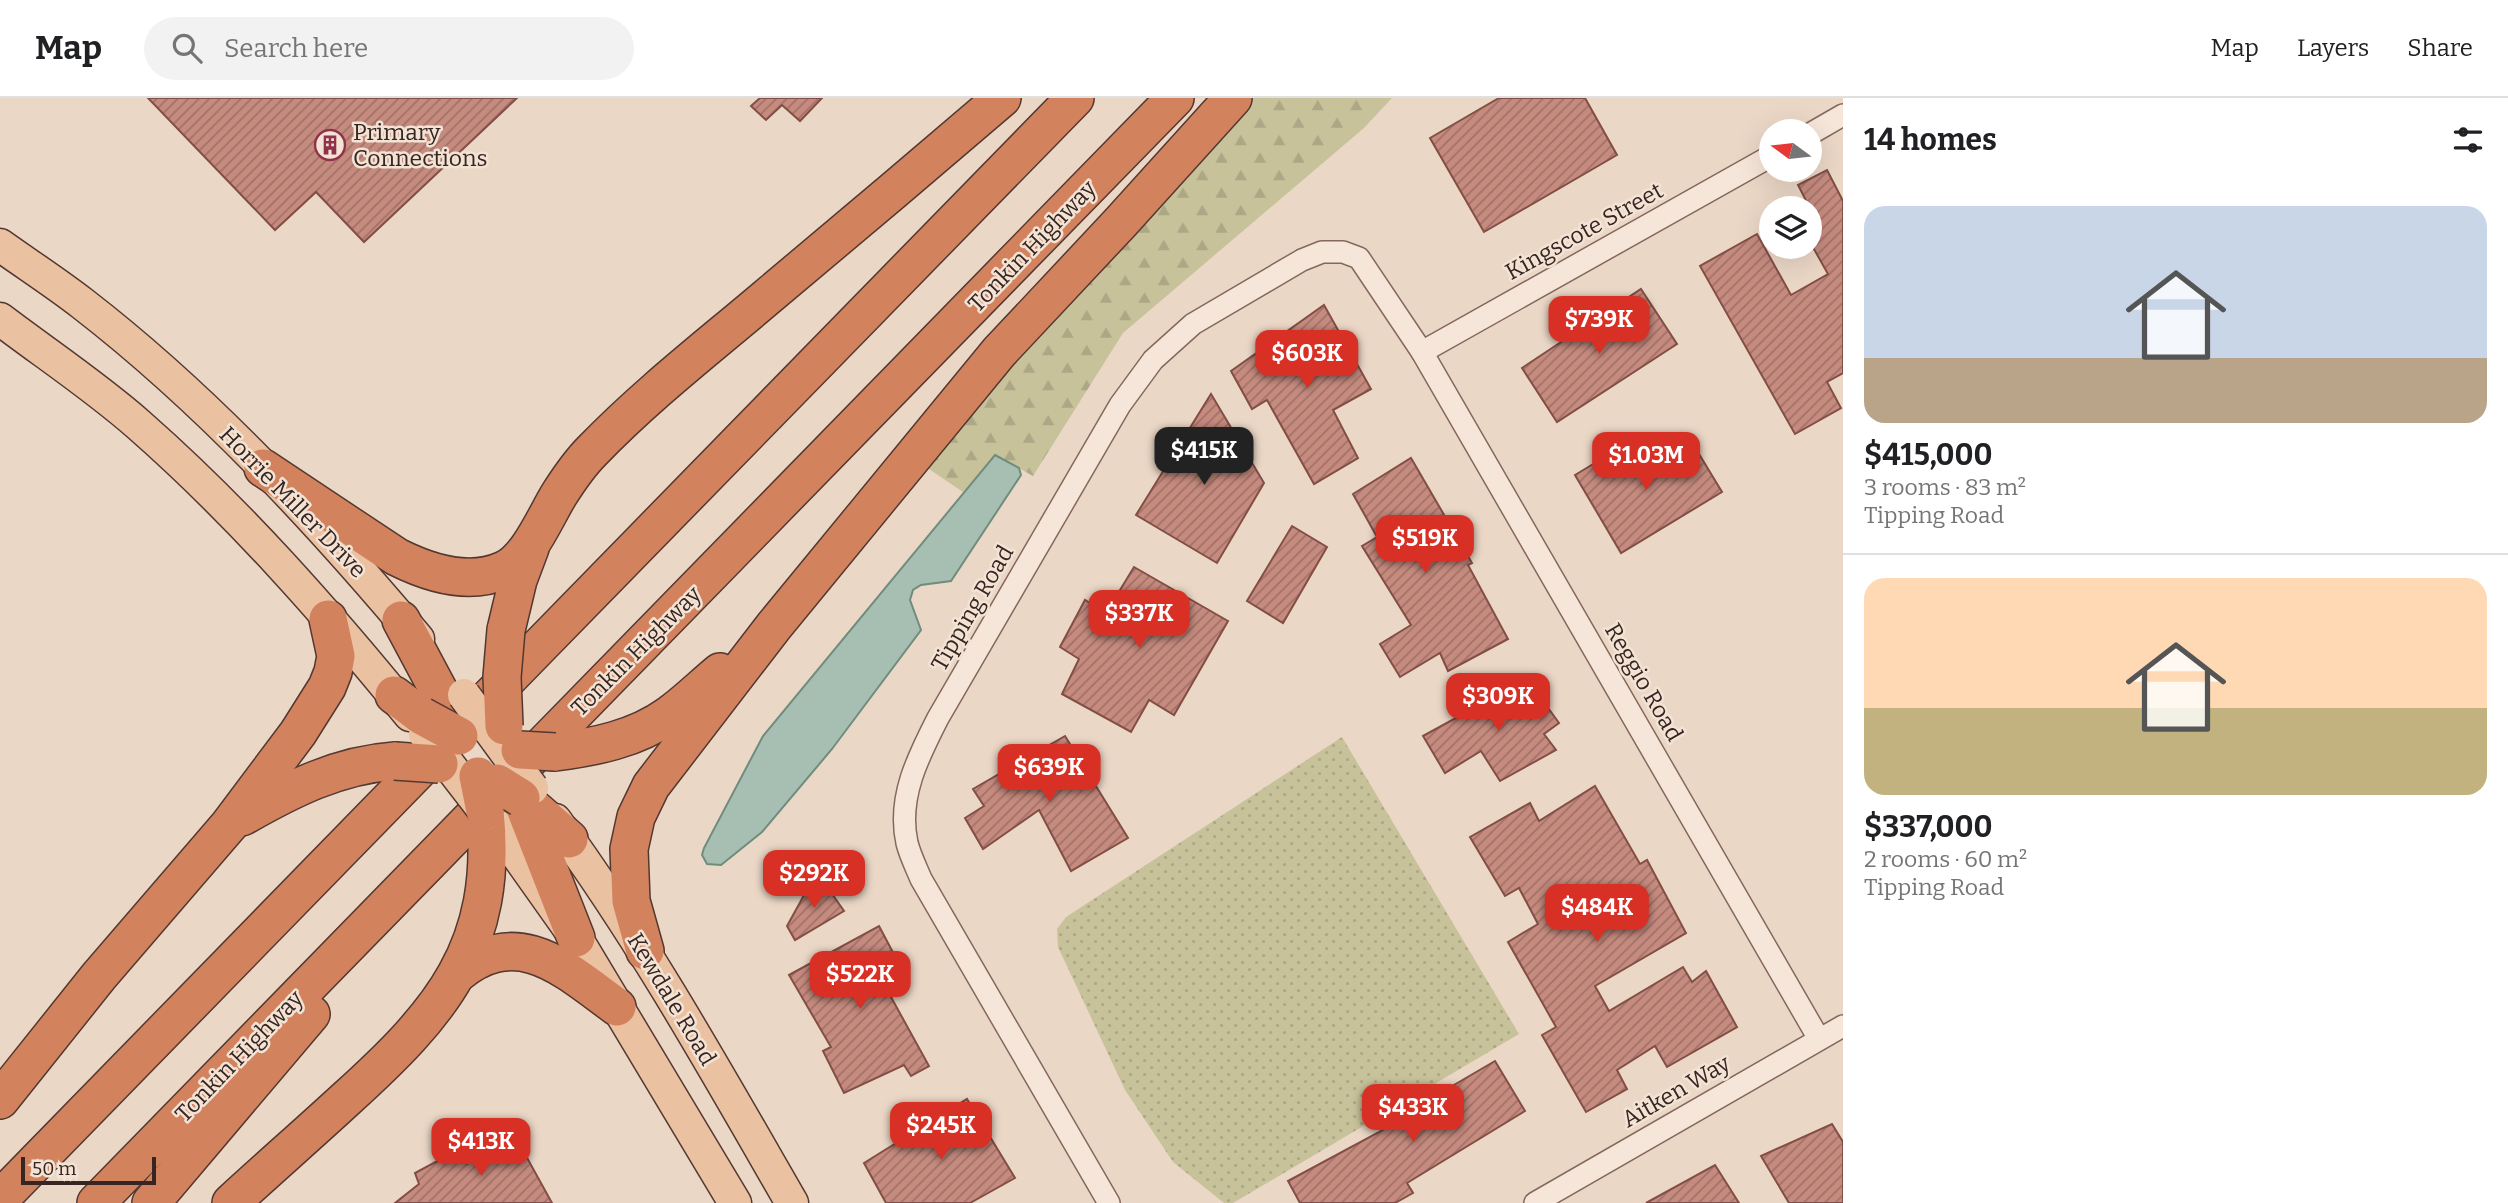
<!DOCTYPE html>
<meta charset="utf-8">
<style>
:root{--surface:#fff;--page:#f2f2f2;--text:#202124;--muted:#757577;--line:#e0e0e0;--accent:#d93025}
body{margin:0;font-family:Bitter,serif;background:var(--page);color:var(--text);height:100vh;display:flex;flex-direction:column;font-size:26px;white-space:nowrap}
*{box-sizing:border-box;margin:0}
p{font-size:23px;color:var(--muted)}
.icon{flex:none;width:38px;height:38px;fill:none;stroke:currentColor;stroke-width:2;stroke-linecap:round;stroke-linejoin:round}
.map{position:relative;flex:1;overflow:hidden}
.panel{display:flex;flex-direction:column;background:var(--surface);width:665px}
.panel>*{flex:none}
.needle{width:46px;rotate:285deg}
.controls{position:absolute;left:1759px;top:21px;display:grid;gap:14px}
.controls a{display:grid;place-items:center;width:63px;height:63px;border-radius:50%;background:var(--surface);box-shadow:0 7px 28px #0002;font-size:35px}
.scale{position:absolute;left:21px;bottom:18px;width:135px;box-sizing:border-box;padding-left:7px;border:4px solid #362520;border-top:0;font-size:19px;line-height:24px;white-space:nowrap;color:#362520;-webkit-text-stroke:5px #f3e3d5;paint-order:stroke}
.price{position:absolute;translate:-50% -60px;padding:0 16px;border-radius:14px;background:var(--accent);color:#fff;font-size:23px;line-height:46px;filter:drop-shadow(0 2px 4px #0008)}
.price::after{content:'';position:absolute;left:50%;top:42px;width:21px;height:16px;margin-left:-10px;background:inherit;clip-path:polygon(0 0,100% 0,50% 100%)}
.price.selected{background:#222;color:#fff}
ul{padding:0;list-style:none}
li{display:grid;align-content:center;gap:14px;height:371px;padding:0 21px}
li+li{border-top:2px solid var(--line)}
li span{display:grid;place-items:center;height:217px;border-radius:21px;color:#555}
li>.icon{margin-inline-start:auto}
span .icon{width:126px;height:126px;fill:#fffc;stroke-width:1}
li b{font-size:30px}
h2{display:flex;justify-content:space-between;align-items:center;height:84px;padding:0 21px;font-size:30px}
header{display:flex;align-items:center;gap:42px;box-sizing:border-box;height:98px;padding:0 35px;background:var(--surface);border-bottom:2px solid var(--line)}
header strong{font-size:33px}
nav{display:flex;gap:38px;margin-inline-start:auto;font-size:24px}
.search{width:490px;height:63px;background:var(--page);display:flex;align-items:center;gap:18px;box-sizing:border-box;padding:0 24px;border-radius:38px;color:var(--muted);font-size:26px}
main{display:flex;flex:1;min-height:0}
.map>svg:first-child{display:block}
.green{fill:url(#green-dots)}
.forest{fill:url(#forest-firs)}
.water{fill:#a7bfb2;stroke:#6f8c7d;stroke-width:2}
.building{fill:url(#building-hatch);stroke:#824e45;stroke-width:2}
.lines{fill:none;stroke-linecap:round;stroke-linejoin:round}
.minor-casing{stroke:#85685d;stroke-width:24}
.primary-casing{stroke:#533831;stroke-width:35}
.motorway-casing{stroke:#533831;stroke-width:40}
.minor{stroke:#f6e6d9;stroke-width:21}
.primary{stroke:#eac1a1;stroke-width:32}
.motorway{stroke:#d3825e;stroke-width:37}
.primary-bridge-casing{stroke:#533831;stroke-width:35;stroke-linecap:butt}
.motorway-bridge-casing{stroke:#533831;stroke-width:40;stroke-linecap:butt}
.primary-bridge{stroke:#eac1a1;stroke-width:32}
.motorway-bridge{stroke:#d3825e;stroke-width:37}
.labels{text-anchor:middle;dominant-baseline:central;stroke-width:5;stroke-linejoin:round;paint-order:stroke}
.poi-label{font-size:23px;fill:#362520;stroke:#f3e3d5;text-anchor:start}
.street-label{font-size:23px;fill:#362520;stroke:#f3e3d5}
</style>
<header>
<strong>Map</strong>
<div class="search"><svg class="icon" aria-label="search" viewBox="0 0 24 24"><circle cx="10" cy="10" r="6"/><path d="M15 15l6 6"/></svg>Search here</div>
<nav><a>Map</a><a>Layers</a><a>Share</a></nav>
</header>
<main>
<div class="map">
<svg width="1843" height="1105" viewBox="0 0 1843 1105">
<defs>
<pattern id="green-dots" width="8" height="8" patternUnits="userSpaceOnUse" patternTransform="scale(1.75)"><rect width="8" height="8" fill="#c8c29b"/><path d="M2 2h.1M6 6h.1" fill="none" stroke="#aca785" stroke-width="1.8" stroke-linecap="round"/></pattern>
<pattern id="forest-firs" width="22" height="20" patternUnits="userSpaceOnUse" patternTransform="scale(1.75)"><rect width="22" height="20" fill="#c8c29b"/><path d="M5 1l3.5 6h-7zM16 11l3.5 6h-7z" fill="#aca785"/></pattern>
<pattern id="building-hatch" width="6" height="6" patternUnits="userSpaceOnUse" patternTransform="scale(1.75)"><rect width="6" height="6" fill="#c68b7f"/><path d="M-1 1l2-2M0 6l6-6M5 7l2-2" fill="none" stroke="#a27168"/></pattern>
</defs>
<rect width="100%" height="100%" fill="#ebd7c6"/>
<path class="green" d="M 1342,639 L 1519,936 L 1233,1105 L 1224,1105 L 1173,1064 L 1125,992 L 1058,849 L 1057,831 L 1066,819 Z"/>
<path class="forest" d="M 1249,0 L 1392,0 L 1364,30 L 1123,235 L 1033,378 L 995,357 L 963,394 L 923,367 Z"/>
<path class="water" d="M 995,357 L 1019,370 L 1021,377 L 951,483 L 921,487 L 913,492 L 910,502 L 921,532 L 832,651 L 762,734 L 721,767 L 707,766 L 702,757 L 704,750 L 763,638 Z"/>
<g class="building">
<path d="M 148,0 L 517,0 L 364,144 L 316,94 L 275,132 Z"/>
<path d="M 760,0 L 822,0 L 800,23 L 782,7 L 766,22 L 751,8 Z"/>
<path d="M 1499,0 L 1585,0 L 1617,57 L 1484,134 L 1430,40 Z"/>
<path d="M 1827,72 L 1843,103 L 1843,275 L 1827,284 L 1841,310 L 1795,336 L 1700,168 L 1757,136 L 1791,197 L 1828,176 L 1810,144 L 1810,132 L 1818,126 L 1798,87 Z"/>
<path d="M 1641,191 L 1677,246 L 1557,324 L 1522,270 Z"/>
<path d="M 1324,207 L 1371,291 L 1333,312 L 1358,360 L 1314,386 L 1267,302 L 1252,311 L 1231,273 Z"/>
<path d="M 1211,296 L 1264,385 L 1217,465 L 1136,417 Z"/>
<path d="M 1633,342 L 1651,371 L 1693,346 L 1722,394 L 1621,455 L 1575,377 Z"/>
<path d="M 1411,360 L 1472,465 L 1468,467 L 1508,541 L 1448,573 L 1440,555 L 1400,579 L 1380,546 L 1411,527 L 1362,448 L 1377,439 L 1353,396 Z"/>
<path d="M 1292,428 L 1327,449 L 1283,525 L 1247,503 Z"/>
<path d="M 1134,469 L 1228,523 L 1174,617 L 1149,602 L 1131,634 L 1062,596 L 1079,561 L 1060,549 L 1085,502 L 1106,515 Z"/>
<path d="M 1527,581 L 1559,625 L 1544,636 L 1556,652 L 1500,683 L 1481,653 L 1445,675 L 1423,638 Z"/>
<path d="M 1065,638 L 1128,740 L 1071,773 L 1039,712 L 983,751 L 965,720 L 984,708 L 973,691 Z"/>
<path d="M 1595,688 L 1640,766 L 1647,762 L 1686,835 L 1595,888 L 1609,913 L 1683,869 L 1692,884 L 1706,873 L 1737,929 L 1667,969 L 1655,948 L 1617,972 L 1627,991 L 1586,1014 L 1542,937 L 1556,929 L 1508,844 L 1538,826 L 1519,790 L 1505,798 L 1470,739 L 1530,705 L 1539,723 Z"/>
<path d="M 823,783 L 844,813 L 795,842 L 787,828 L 808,790 Z"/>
<path d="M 879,828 L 906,879 L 886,890 L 929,968 L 911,978 L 904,967 L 844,995 L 823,953 L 831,949 L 789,877 Z"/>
<path d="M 1495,963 L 1525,1013 L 1407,1085 L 1413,1095 L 1395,1105 L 1300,1105 L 1288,1083 L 1396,1025 L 1394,1022 Z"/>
<path d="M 967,1001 L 1015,1080 L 970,1105 L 886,1105 L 864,1065 Z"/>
<path d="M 1832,1026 L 1843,1044 L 1843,1105 L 1789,1105 L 1761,1058 Z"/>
<path d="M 510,1029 L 552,1105 L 395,1105 L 419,1086 L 415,1075 L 454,1054 L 467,1066 Z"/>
<path d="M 1715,1067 L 1739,1105 L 1646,1105 Z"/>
</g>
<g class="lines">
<g class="minor-casing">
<g id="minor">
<path d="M 1810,36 L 1843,17"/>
<path d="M 1422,254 L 1771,58"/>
<path d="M 1109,1105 L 921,781 C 916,769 910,757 907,745 C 897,700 918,659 938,620 L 1120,307 L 1153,262 L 1193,226 L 1302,162 L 1322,154 L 1343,154 L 1359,160 L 1422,254 L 1819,941"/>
<path d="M 1535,1105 L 1843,928"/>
</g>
</g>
<g class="primary-casing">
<g id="primary">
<path d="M 0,147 C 28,167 56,185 83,206 C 206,301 318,422 418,541"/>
<path d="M 0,221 C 46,256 96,289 139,327 C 238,414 327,515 410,617"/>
<path d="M 555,722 C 644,844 717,975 792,1105"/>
<path d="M 496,727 L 576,840 L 735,1105"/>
</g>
</g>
<g class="motorway-casing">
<g id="motorway">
<path d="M 263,370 L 397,459 C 429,475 469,488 504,472 C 529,461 546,417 560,395 C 569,381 580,365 592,353 C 646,297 708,249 767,199 C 846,133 924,67 1002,0"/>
<path d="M 401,522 L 457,627"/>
<path d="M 506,532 L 518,482 L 530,450"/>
<path d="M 394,597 L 422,618"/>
<path d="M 487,602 L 1075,0"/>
<path d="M 555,654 C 594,649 636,641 669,617 C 687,604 703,588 720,574"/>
<path d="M 521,700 L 576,840"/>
<path d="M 522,700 L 569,741"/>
<path d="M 242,719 C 291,691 338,667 395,663"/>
<path d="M 645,853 L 631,803 L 629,751 L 636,719 L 651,688 L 774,528 L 999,254 L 1120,125 L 1233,0"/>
<path d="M 457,876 C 518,825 566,872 617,909"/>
<path d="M 0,1002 L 99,878 L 229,727 L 298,635 L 327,589 L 333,574 L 336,558 L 328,521"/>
<path d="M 0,1101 L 444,646"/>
<path d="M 96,1105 L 1175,0"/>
<path d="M 151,1105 L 311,916"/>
<path d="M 231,1105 C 269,1070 308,1036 346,1001 C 441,915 499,849 485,713"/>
</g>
</g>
<use href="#minor" class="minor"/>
<use href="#primary" class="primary"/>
<use href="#motorway" class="motorway"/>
<g class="primary-bridge-casing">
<g id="primary-bridge">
<path d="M 464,597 L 532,690"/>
<path d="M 425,636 L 486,715"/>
</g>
</g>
<g class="motorway-bridge-casing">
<g id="motorway-bridge">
<path d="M 422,618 L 459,638"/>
<path d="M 504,628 L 502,579 L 506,532"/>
<path d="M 520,652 L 555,654"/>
<path d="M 395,663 L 439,666"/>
<path d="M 478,678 L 485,713"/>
<path d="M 497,685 L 521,700"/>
</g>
</g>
<use href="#primary-bridge" class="primary-bridge"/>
<use href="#motorway-bridge" class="motorway-bridge"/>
</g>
<defs>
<g id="building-ring" transform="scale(1.575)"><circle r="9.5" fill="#f3e3d5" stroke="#8f324a" stroke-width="1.5"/><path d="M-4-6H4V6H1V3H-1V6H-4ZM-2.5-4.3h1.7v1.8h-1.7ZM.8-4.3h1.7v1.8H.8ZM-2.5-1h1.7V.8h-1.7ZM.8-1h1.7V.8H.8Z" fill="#8f324a"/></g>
</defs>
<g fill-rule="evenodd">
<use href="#building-ring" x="330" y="47"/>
</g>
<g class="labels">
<g class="poi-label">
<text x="353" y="34">Primary<tspan x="353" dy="26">Connections</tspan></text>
</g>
<g class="street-label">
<text transform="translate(1584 133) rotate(-29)">Kingscote Street</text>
<text transform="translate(1032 148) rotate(-46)">Tonkin Highway</text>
<text transform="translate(293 404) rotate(46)">Horrie Miller Drive</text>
<text transform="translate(972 510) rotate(-60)">Tipping Road</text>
<text transform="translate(636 553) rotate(-45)">Tonkin Highway</text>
<text transform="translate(1644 584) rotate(60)">Reggio Road</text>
<text transform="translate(672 901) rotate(59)">Kewdale Road</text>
<text transform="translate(239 958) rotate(-46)">Tonkin Highway</text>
<text transform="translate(1676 993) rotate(-30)">Aitken Way</text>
</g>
</g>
</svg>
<div class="controls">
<a><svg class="needle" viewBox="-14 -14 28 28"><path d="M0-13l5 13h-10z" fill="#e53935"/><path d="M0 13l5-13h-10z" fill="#757577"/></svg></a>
<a><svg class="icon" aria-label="layers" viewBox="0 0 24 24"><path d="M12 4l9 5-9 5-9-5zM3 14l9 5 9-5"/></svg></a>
</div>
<div class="scale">50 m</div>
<b class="price" style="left:1599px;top:258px">$739K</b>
<b class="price" style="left:1307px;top:292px">$603K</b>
<b class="price selected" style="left:1204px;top:389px">$415K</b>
<b class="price" style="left:1646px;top:394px">$1.03M</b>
<b class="price" style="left:1425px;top:477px">$519K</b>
<b class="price" style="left:1139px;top:552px">$337K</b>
<b class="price" style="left:1498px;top:635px">$309K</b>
<b class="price" style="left:1049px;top:706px">$639K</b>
<b class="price" style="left:814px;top:812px">$292K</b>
<b class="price" style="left:1597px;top:846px">$484K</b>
<b class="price" style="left:860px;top:913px">$522K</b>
<b class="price" style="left:1413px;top:1046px">$433K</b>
<b class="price" style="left:941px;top:1064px">$245K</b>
<b class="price" style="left:481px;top:1080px">$413K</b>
</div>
<section class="panel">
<h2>14 homes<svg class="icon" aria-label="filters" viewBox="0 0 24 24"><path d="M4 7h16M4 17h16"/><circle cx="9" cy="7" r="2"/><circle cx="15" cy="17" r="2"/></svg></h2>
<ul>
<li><span style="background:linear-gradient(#c9d6e8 70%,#b9a48a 0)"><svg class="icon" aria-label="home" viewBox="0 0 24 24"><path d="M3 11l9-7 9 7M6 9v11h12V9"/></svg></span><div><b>$415,000</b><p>3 rooms · 83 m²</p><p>Tipping Road</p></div></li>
<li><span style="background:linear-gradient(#ffd9b3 60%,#c2b280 0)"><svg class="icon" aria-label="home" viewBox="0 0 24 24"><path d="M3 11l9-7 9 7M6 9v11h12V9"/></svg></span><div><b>$337,000</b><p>2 rooms · 60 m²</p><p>Tipping Road</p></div></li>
</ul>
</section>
</main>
